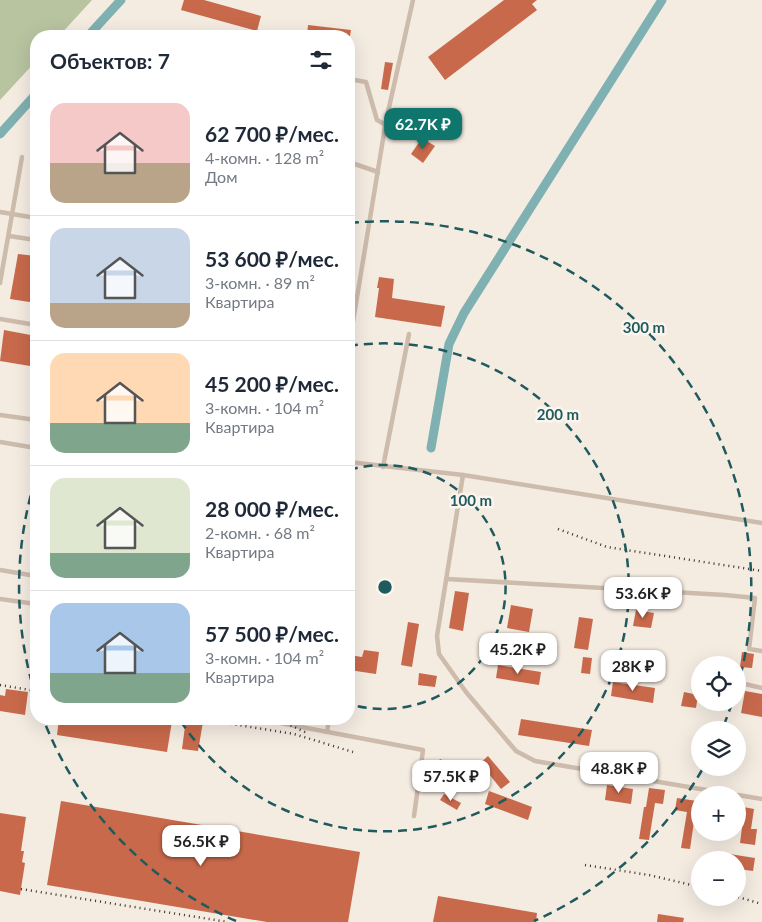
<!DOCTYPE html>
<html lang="ru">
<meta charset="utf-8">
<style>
:root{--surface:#fff;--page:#f2f2f3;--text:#1f2937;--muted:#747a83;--line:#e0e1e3;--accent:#0f766e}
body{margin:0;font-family:Lato,sans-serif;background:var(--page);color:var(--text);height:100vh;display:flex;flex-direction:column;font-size:19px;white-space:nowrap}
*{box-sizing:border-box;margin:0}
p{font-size:16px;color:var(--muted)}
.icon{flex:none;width:28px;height:28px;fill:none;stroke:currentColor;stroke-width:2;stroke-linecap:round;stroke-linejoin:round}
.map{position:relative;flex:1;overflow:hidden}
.drawer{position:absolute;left:30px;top:30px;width:325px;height:695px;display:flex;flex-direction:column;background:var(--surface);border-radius:20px;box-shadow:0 5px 20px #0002}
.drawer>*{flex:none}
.tools{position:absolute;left:691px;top:656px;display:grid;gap:10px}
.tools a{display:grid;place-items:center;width:55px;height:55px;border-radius:50%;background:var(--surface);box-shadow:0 5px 20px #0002;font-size:25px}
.price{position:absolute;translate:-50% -42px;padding:0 11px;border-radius:10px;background:#fff;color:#222;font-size:16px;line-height:32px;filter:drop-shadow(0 1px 2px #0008)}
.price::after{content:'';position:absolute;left:50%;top:30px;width:15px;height:11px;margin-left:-8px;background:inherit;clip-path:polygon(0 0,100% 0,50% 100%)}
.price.on{background:var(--accent);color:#fff}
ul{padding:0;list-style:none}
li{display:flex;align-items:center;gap:15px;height:125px;padding:0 20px}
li+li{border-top:1px solid var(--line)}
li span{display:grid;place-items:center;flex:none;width:140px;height:100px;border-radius:15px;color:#555}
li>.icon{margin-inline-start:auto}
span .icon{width:60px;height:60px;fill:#fffc;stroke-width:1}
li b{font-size:21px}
h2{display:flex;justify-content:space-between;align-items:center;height:60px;padding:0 20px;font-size:21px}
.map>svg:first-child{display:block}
.green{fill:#b8c4a0}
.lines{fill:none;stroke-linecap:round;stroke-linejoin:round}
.canal{stroke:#7fb0b2;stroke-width:9}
.building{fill:#c8694b}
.service{stroke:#cdbbac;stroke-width:4.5}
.rail{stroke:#3b302b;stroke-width:2.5;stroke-dasharray:1 4;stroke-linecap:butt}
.ring{fill:none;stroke:#1f5a5e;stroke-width:2.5;stroke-dasharray:9 6}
.centre{fill:#1f5a5e;stroke:#fbf5ee;stroke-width:2.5}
.ring-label{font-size:15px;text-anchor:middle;font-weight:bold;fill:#1f5a5e;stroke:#fbf5ee;stroke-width:5;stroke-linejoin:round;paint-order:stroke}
</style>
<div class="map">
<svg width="762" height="922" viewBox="0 0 762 922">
<rect width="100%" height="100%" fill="#f4ebe1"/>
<path class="green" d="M 0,0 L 92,0 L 59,36 L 36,36 L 36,61 L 0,100 Z"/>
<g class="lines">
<g class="canal">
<path d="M 88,36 L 121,0"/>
<path d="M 0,134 L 36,94"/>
<path d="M 431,448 L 449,344 L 464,313 L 662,0"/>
</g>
</g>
<g class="building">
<path d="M 184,0 L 204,0 L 261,16 L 257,31 L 181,10 Z"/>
<path d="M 504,0 L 537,0 L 532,4 L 537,10 L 445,80 L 428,57 Z"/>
<path d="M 308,25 L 351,30 L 350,36 L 307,36 Z"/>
<path d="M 385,62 L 393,63 L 388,90 L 381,89 Z"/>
<path d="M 422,138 L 435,146 L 423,163 L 411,154 Z"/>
<path d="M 18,254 L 36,256 L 36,303 L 10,299 Z"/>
<path d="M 379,277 L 394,279 L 392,298 L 445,306 L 441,327 L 375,317 L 379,288 L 377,288 Z"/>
<path d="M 4,330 L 36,336 L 36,367 L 0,361 Z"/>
<path d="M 455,591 L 469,593 L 463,631 L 449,628 Z"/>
<path d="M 511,605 L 533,609 L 529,632 L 507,628 Z"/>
<path d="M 636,610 L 654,613 L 651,628 L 633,626 Z"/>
<path d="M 579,617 L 593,619 L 588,650 L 574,648 Z"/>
<path d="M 408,622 L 419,624 L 412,667 L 401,665 Z"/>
<path d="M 364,650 L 379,652 L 376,674 L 349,670 L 349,655 L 362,657 Z"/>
<path d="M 742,652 L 754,654 L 752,668 L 740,667 Z"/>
<path d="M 583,657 L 592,658 L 590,674 L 581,673 Z"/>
<path d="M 498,665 L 541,672 L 539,685 L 496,678 Z"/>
<path d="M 419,673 L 437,676 L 435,687 L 418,685 Z"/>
<path d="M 613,682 L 655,688 L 653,703 L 611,696 Z"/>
<path d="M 6,689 L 28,692 L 25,715 L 0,711 L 0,695 L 5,696 Z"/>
<path d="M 745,691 L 762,694 L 762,717 L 741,713 Z"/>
<path d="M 684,692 L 698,695 L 696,708 L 681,706 Z"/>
<path d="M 59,719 L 156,719 L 172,721 L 167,752 L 57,735 Z"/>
<path d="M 186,719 L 203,722 L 198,751 L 182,749 Z"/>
<path d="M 521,719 L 592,730 L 589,746 L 518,735 Z"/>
<path d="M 488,756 L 510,782 L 501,789 L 480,763 Z"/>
<path d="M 440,759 L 474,776 L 467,789 L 433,772 Z"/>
<path d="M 607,785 L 633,789 L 631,804 L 605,800 Z"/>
<path d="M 649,788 L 665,790 L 663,804 L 655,803 L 649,840 L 639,839 L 644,807 L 646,807 Z"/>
<path d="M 489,791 L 532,807 L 528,820 L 485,804 Z"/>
<path d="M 444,794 L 461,803 L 457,810 L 440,800 Z"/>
<path d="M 677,798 L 697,801 L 690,849 L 681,848 L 687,812 L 675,810 Z"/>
<path d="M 61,801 L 360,852 L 348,922 L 267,922 L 47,885 Z"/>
<path d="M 738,806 L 754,809 L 751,829 L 757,829 L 755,845 L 740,843 L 743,820 L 738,819 Z"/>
<path d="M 0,813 L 26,817 L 21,851 L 24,851 L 22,862 L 25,863 L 20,895 L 0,891 Z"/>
<path d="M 717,852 L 755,858 L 753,871 L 738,869 L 738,860 L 716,860 Z"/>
<path d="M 438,896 L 537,913 L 536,922 L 433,922 Z"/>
<path d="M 658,914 L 684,918 L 683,922 L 657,922 Z"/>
</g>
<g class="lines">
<g class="service">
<path d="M 349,79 L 366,82 L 377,120 L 386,125"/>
<path d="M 349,162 L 378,172"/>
<path d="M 0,212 L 36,218"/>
<path d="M 9,236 L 36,240"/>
<path d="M 0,283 L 22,157"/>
<path d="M 0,319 L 36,325"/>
<path d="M 349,346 L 386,121 L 413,0"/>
<path d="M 0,415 L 36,420"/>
<path d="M 0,442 L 36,448"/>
<path d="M 349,462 L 463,475 L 762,523"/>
<path d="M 383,467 L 409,334"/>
<path d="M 463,475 L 437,636 L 439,654 L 466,692 L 516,751 L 535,761 L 736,795"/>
<path d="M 0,570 L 36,576"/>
<path d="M 447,579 L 725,595 L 755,598 L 749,649 L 762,651"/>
<path d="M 0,599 L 36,604"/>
<path d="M 745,684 L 762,688"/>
<path d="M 259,719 L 423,750 L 414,816"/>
<path d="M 327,732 L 329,719"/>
<path d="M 738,795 L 762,799"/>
</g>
<g class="rail">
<path d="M 558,529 L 607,547 L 762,571"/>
<path d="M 0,685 L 36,691"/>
<path d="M 201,719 L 294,734 L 353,752"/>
<path d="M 277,719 L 307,733"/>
<path d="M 585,865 L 649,875 L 700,887"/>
<path d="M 21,889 L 228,922"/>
<path d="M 738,897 L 762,904"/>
</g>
</g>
<g class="ring">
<path d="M349 470A122 122 0 1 1 349 704"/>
<path d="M349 346A244 244 0 1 1 180 720"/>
<path d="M732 703A366 366 0 0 1 723 727M702 770A366 366 0 0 1 534 921M236 921A366 366 0 0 1 44 721M36 697A366 366 0 0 1 36 477M350 223A366 366 0 0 1 738 685"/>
</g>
<circle cx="385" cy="587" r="8" class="centre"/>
<g class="ring-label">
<text x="644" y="333">300 m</text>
<text x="558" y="420">200 m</text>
<text x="471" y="506">100 m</text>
</g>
</svg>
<div class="tools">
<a><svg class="icon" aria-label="locate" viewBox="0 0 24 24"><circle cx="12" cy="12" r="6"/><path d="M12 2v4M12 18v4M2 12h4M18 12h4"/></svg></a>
<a><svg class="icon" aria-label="layers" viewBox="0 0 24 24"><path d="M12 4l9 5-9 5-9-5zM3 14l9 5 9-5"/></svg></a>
<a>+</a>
<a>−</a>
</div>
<b class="price on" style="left:423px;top:150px">62.7K ₽</b>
<b class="price" style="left:643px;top:619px">53.6K ₽</b>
<b class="price" style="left:518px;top:675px">45.2K ₽</b>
<b class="price" style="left:633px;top:692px">28K ₽</b>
<b class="price" style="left:619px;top:794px">48.8K ₽</b>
<b class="price" style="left:451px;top:802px">57.5K ₽</b>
<b class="price" style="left:201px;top:867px">56.5K ₽</b>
<section class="drawer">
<h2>Объектов: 7<svg class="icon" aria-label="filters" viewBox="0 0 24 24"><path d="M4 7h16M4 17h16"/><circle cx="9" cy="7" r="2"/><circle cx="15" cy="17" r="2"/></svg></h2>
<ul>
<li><span style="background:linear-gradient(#f6c9c9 60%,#b9a48a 0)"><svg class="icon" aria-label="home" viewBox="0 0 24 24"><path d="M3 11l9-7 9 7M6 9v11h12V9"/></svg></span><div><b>62 700 ₽/мес.</b><p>4-комн. · 128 m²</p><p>Дом</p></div></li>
<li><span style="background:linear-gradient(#c9d6e8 75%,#b9a48a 0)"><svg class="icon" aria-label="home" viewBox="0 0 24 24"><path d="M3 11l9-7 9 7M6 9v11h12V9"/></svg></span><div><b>53 600 ₽/мес.</b><p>3-комн. · 89 m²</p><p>Квартира</p></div></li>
<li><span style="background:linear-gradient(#ffd9b3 70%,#7fa58c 0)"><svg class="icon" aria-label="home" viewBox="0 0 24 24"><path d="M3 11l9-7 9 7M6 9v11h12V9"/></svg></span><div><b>45 200 ₽/мес.</b><p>3-комн. · 104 m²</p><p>Квартира</p></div></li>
<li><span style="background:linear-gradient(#dfe7d0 75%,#7fa58c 0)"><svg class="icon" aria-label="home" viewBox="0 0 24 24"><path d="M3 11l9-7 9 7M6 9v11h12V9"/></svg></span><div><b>28 000 ₽/мес.</b><p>2-комн. · 68 m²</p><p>Квартира</p></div></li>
<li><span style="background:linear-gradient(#a9c7e8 70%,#7fa58c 0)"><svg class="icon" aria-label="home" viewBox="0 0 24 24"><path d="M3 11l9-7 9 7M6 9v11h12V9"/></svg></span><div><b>57 500 ₽/мес.</b><p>3-комн. · 104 m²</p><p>Квартира</p></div></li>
</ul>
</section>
</div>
